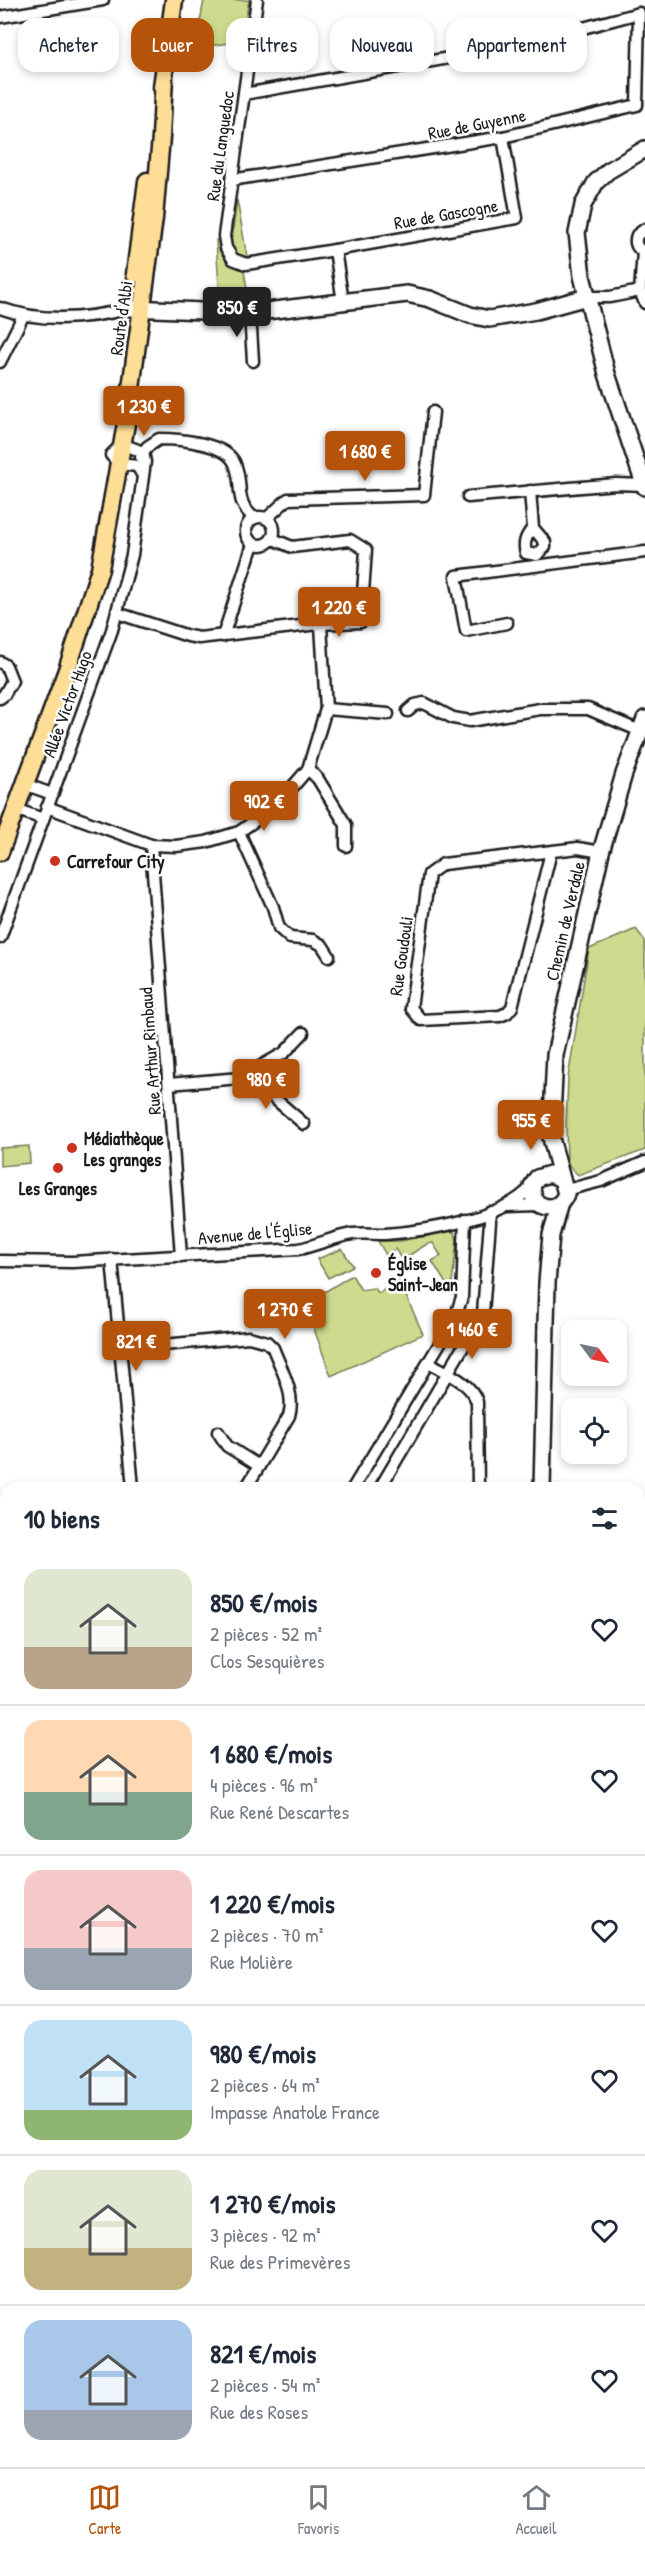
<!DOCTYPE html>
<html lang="fr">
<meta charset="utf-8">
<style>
:root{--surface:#fff;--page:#f6f6f7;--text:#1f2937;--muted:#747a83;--line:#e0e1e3;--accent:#b45309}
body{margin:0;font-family:"Patrick Hand",sans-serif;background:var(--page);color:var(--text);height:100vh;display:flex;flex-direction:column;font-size:22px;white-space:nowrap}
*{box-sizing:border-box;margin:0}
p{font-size:20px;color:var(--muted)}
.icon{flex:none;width:33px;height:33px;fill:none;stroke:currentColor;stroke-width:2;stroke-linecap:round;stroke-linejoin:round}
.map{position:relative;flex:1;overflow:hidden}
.drawer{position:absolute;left:0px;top:1482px;width:645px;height:986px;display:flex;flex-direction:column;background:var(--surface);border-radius:18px 18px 0 0;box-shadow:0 3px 9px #0003}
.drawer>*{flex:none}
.hud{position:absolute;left:18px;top:18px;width:609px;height:54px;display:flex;gap:12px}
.needle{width:39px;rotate:123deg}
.buttons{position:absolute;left:561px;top:1320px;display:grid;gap:12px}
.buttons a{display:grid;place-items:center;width:66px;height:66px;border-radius:12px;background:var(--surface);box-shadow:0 3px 9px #0003;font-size:30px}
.price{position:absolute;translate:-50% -51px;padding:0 14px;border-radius:6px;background:var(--accent);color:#fff;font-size:20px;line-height:39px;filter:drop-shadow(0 2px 3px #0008)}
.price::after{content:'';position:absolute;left:50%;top:36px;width:18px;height:14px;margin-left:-9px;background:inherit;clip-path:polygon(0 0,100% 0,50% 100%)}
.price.selected{background:#222;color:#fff}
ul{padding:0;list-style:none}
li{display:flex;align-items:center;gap:18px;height:150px;padding:0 24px}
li+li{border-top:2px solid var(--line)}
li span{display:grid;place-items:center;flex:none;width:168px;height:120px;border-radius:18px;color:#555}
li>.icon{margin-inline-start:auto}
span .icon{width:72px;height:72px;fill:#fffc;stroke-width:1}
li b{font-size:26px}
h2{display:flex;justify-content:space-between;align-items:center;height:72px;padding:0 24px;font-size:26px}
.chip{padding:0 21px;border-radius:18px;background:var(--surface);box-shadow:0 3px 9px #0003;font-size:21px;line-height:54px}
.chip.selected{background:var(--accent);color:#fff}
.tabs{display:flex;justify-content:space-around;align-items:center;height:84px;border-top:2px solid var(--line);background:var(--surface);font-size:16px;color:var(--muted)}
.tabs a{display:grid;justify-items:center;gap:3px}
.tabs .selected{color:var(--accent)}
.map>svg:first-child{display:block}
.built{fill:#faefe2}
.green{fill:#ceda8d;stroke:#757b54;stroke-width:1.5}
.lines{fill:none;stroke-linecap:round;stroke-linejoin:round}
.street-casing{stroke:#1c1c1c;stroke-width:15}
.secondary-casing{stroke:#1c1c1c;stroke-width:20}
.primary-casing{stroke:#1c1c1c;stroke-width:21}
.street{stroke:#fff;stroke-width:10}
.secondary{stroke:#fff;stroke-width:15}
.primary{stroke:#fedd96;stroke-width:16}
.poi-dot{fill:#c8321e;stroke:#fff;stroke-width:2}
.labels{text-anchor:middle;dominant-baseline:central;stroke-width:5;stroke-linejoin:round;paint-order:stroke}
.street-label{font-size:18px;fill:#1c1c1c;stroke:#fff}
.poi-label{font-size:18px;font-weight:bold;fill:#1c1c1c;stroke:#fff;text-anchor:start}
</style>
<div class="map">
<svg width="645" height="2467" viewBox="0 0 645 2467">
<rect width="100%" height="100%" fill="#fff"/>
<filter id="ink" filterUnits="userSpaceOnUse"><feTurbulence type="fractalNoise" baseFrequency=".0167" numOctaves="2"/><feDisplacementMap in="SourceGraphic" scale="12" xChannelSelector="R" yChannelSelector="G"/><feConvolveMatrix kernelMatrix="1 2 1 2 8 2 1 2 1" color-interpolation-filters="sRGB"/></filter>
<g filter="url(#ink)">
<path class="built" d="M 0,2367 L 6,2367 L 6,2462 L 42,2462 L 42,2467 L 0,2467 Z"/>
<g class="green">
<path d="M 204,0 L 249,0 L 242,41 L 195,48 Z"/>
<path d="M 237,200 L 247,256 L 244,270 L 249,301 L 220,304 L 216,240 L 232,237 Z"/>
<path d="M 636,929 L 645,941 L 645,1150 L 578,1175 L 570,1167 L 567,1160 L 566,1127 L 568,1078 L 589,949 Z"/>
<path d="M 29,1146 L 30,1163 L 0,1166 L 0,1148 Z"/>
<path d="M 451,1231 L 455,1233 L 457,1241 L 451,1292 L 432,1261 L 441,1256 L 433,1243 L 427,1244 L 402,1260 L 395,1249 L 386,1255 L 378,1241 L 400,1241 Z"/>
<path d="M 342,1249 L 353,1266 L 328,1278 L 317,1259 Z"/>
<path d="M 352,1275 L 361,1290 L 374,1288 L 379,1293 L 399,1280 L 423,1334 L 331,1376 L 305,1304 Z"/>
<path d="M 639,1801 L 645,1802 L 645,1878 L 639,1874 Z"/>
</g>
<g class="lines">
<g class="street-casing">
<g id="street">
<path d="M 257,0 L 224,236 L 226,248 L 233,259 L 246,264 L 335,250 L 343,302"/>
<path d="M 0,17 L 103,0"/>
<path d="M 231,180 L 503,137 L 637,105 L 639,13 L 512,47 L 244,94"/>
<path d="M 645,229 L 637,235 C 634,243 637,250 645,252"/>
<path d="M 335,250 L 517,218 L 503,137"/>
<path d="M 640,291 L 643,252"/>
<path d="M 587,297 L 610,297 L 640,291 L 645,303"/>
<path d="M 0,308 C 41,323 89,319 131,308"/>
<path d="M 250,313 L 253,361"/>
<path d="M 0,362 L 23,316"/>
<path d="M 141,457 L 147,447 L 159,439 C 179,439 227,443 235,464 C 244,486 233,500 254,518"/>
<path d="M 530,491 L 533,528 C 526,536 523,543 526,553 L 537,555 L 545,547 L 545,542 L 533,528"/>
<path d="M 468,497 L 616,484 L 644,485"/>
<circle cx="260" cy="531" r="14"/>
<path d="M 267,518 L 288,499 L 424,495 L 433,412"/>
<path d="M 117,613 L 188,636 L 199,638 L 318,624 L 361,622 L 366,550 L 350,540 L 292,547 L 273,539"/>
<path d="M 507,623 L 466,631 L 456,576 L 645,552"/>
<path d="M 223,636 L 253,544"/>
<path d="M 0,662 L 6,666 L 12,681 L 4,695 L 0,698"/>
<path d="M 326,709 L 388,714"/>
<path d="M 408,711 L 415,705 L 424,703 L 453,718 L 470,721 L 540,709 L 588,709 L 640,731"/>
<path d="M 308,769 L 318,779 L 346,825 L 346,846"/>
<path d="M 24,784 L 52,794"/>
<path d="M 47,807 L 151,845 L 176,846 L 206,842 L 239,832 L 277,805 L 308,769 L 326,709 L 321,625"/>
<path d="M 15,809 L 43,819"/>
<path d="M 239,832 L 273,907 L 279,928 L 290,938 L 313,940 L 322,945 L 329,956"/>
<path d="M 151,845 L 181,1256"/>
<path d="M 551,852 L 512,1007 L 507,1013 L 500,1016 L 421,1020 L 411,1008 L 429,874 L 443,864 L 578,848 L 601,852"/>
<path d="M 0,938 L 112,630 L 132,555 L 145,462 L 143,452 L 122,444 L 111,455 L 119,464 L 137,466 L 143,476"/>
<path d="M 240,1078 L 274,1098 L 304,1124"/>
<path d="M 169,1084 L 240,1078 L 284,1053 L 303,1033"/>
<path d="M 566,1190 L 601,1181 L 645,1162"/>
<path d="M 507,1206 L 539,1205"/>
<path d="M 112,1259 L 133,1488"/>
<path d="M 0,1261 L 72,1262 L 299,1249 C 317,1245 335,1237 352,1234 C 363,1233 374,1234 385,1234 C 427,1231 504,1219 532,1186"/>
<path d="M 121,1349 L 249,1337 L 267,1342 L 273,1348 C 281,1369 296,1394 289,1416 L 246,1488"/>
<path d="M 428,1362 C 446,1373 471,1382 477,1402 L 478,1488"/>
<path d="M 218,1432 L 227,1446 L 259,1466"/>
<path d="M 353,1488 L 455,1318 L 462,1297 L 465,1220"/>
<path d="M 380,1488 L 483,1313 L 490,1222 L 489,1212"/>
<path d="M 0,2224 L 6,2224"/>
<path d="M 0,2358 L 6,2358"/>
</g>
</g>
<g class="secondary-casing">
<g id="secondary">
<path d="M 645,149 L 608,171 L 596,182 L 583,205 L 577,233 L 582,276 L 607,374 L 645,487"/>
<path d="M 131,308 L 250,313 L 407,294 L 430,299 L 470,315 L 489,319 L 536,311 L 587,297"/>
<path d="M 561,1179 L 550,1174 L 537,1178 L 532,1186 L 534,1200 C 546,1211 560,1209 566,1194 L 551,1138 L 555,1055 L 601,852 L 624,774 L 645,719"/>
<path d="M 542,1488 L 547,1283 L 551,1235 L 560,1203"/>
<path d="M 639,2093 L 645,2122"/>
</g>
</g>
<g class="primary-casing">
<g id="primary">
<path d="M 162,87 L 174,0"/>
<path d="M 135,274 L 147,181"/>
<path d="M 0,852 L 67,670 L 100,569 L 127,418 L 154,218 L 161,137 L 164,77"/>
</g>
</g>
<use href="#street" class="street"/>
<use href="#secondary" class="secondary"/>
<use href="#primary" class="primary"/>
</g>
</g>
<g class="poi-dot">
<circle cx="55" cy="861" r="6"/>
<circle cx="72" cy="1148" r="6"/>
<circle cx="58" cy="1168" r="6"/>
<circle cx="376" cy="1273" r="6"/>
</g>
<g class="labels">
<g class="street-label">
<text transform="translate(477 124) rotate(-11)">Rue de Guyenne</text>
<text transform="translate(220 146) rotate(-82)">Rue du Languedoc</text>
<text transform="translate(446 214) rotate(-10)">Rue de Gascogne</text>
<text transform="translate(121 318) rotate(-82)">Route d'Albi</text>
<text transform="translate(67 704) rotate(-70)">Allée Victor Hugo</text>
<text transform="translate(565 921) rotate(-77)">Chemin de Verdale</text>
<text transform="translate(401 956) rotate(-82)">Rue Goudouli</text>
<text transform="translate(150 1051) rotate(-94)">Rue Arthur Rimbaud</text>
<text transform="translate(255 1233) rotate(-5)">Avenue de l'Église</text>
</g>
<g class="poi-label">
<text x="67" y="861">Carrefour City</text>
<text x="84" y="1138">Médiathèque<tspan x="84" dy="21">Les granges</tspan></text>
<text x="58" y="1188" text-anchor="middle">Les Granges</text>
<text x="388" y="1263">Église<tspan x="388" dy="21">Saint-Jean</tspan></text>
</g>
</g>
</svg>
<div class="buttons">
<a><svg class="needle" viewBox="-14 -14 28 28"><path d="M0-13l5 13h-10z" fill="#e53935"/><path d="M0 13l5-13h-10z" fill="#747a83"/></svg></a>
<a><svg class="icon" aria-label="locate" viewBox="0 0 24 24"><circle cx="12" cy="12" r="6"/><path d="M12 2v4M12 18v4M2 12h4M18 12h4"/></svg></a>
</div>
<b class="price selected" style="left:237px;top:338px">850 €</b>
<b class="price" style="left:144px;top:437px">1 230 €</b>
<b class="price" style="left:365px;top:482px">1 680 €</b>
<b class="price" style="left:339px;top:638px">1 220 €</b>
<b class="price" style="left:264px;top:832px">902 €</b>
<b class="price" style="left:266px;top:1110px">980 €</b>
<b class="price" style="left:531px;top:1151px">955 €</b>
<b class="price" style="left:285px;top:1340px">1 270 €</b>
<b class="price" style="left:472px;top:1360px">1 460 €</b>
<b class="price" style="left:136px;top:1372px">821 €</b>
<div class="hud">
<a class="chip">Acheter</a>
<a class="chip selected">Louer</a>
<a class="chip">Filtres</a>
<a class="chip">Nouveau</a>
<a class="chip">Appartement</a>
</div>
<section class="drawer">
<h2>10 biens<svg class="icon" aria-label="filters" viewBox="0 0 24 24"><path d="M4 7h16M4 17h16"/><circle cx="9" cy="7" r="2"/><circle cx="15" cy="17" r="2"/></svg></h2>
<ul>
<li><span style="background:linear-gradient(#dfe7d0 65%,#b9a48a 0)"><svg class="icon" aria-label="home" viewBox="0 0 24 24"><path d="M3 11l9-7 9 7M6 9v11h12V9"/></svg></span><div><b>850 €/mois</b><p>2 pièces · 52 m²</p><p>Clos Sesquières</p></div><svg class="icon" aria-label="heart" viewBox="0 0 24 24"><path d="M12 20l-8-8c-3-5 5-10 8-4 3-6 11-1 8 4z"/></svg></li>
<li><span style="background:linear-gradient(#ffd9b3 60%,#7fa58c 0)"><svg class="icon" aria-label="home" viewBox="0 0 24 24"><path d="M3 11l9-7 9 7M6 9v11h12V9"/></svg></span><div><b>1 680 €/mois</b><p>4 pièces · 96 m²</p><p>Rue René Descartes</p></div><svg class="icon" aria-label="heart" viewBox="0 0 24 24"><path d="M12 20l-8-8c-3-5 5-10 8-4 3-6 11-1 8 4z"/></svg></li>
<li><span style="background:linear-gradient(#f6c9c9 65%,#9aa5b1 0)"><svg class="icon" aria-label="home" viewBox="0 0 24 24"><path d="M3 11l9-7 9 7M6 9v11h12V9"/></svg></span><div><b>1 220 €/mois</b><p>2 pièces · 70 m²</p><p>Rue Molière</p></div><svg class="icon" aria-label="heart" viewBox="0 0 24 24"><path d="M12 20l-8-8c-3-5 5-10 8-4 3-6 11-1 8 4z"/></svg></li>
<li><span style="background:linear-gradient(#bfe0f5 75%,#8fb573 0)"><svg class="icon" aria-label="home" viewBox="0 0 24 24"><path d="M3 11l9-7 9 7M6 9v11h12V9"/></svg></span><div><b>980 €/mois</b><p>2 pièces · 64 m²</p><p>Impasse Anatole France</p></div><svg class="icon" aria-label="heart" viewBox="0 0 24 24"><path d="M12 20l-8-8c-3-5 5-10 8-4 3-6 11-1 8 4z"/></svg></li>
<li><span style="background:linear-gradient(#dfe7d0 65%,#c2b280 0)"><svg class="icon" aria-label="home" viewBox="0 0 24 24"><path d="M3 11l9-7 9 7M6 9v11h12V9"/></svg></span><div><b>1 270 €/mois</b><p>3 pièces · 92 m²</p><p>Rue des Primevères</p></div><svg class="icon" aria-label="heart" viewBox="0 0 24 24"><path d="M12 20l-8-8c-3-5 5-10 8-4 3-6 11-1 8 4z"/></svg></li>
<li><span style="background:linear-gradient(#a9c7e8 75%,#9aa5b1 0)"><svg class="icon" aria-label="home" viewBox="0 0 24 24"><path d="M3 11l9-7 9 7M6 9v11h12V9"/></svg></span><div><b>821 €/mois</b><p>2 pièces · 54 m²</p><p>Rue des Roses</p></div><svg class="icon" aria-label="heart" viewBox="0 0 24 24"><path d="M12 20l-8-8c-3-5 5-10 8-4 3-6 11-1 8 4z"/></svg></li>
</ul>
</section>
</div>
<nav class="tabs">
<a class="selected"><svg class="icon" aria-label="map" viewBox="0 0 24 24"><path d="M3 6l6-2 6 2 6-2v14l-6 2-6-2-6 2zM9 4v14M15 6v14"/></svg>Carte</a>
<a><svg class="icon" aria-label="saved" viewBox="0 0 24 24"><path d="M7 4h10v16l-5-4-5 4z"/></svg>Favoris</a>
<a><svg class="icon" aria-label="home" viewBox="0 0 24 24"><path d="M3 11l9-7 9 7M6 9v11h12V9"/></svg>Accueil</a>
</nav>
